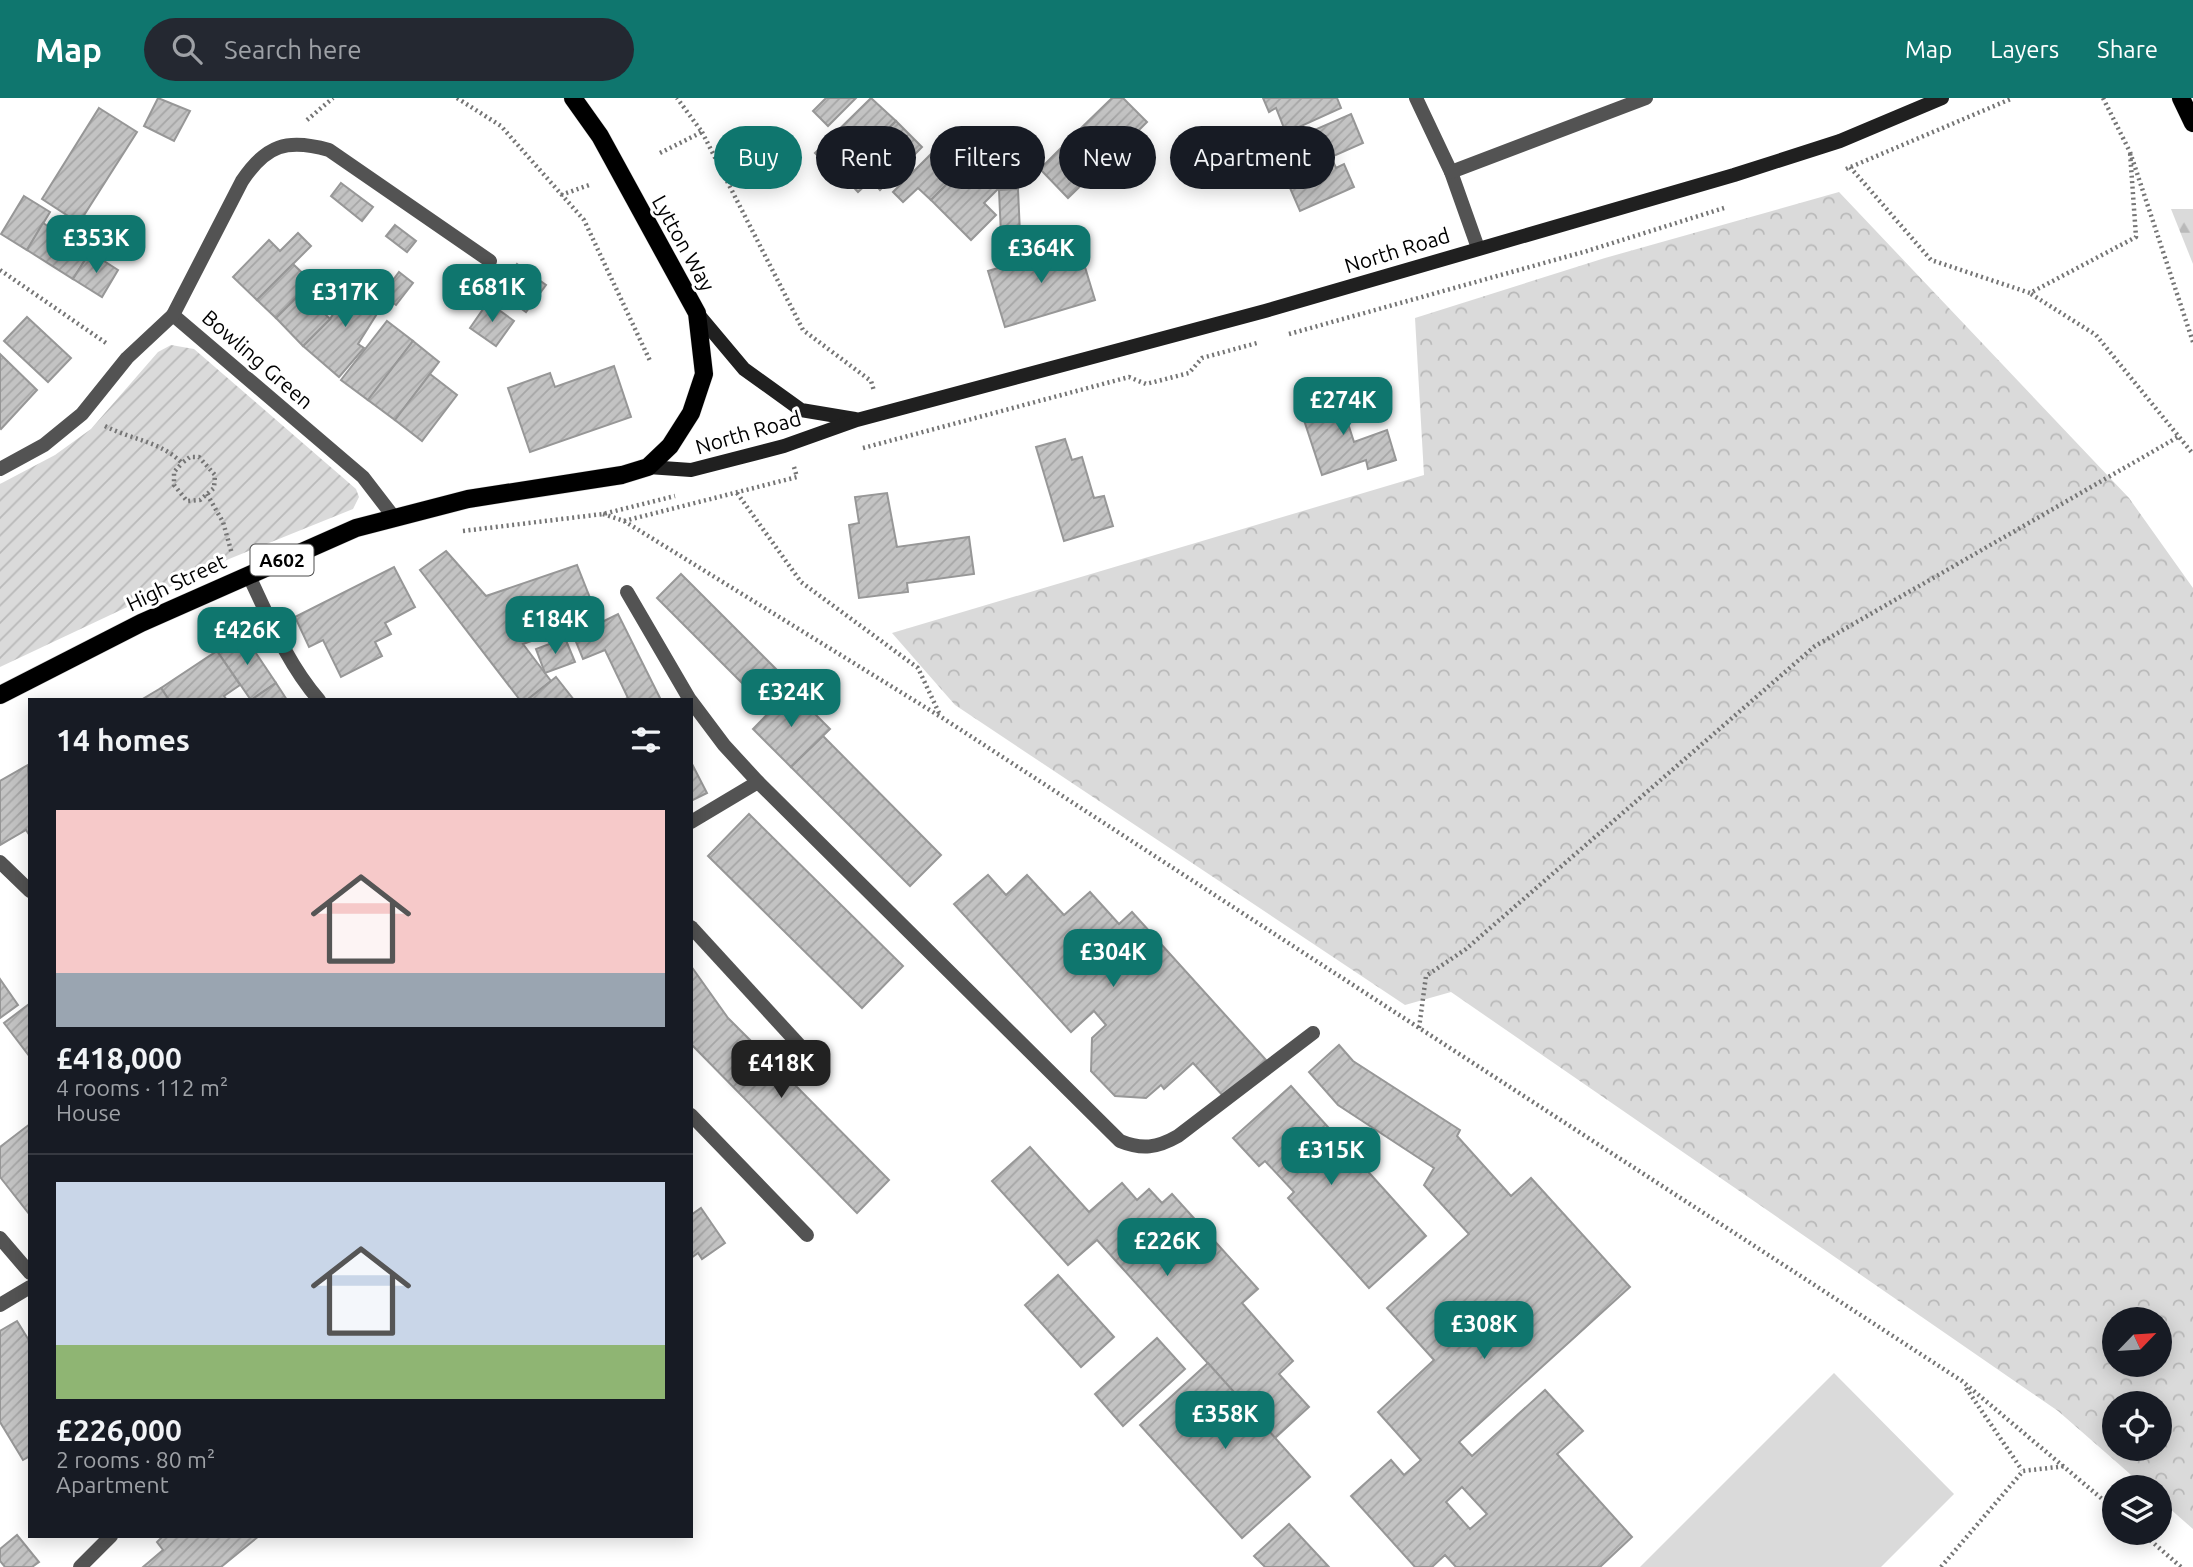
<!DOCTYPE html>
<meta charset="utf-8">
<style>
:root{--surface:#171b24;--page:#242831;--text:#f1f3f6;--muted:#9ea1a6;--line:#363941;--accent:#0f766e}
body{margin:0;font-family:Ubuntu,sans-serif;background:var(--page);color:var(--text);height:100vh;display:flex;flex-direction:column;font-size:26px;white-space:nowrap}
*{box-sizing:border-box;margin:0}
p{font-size:23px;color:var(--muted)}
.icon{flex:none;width:38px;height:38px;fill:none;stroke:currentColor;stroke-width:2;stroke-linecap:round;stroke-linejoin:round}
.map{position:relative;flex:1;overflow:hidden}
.sheet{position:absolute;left:28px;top:600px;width:665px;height:840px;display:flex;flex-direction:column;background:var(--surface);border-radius:0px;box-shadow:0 4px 18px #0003}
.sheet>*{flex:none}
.guide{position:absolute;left:714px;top:28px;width:665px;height:63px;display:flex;gap:14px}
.needle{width:46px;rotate:65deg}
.controls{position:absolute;left:2102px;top:1209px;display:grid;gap:14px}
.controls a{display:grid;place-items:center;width:70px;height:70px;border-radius:50%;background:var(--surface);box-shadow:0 4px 18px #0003;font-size:35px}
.price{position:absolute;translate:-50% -60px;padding:0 16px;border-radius:14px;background:var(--accent);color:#fff;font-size:23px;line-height:46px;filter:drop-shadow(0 2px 4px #0008)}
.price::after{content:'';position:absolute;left:50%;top:42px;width:21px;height:16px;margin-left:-10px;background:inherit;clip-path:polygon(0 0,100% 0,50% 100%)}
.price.current{background:#222;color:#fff}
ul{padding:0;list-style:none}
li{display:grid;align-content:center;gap:14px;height:371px;padding:0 28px}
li+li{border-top:2px solid var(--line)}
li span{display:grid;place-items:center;height:217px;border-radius:0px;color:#555}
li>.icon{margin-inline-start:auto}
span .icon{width:126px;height:126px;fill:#fffc;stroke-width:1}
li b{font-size:30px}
h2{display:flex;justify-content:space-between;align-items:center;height:84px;padding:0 28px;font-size:30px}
.tag{padding:0 24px;border-radius:32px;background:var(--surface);box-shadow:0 4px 18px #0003;font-size:24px;line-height:63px}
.tag.current{background:var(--accent);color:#fff}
header{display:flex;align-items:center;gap:42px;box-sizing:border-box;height:98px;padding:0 35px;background:var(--accent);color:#fff}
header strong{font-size:33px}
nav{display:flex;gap:38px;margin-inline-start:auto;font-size:24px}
.search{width:490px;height:63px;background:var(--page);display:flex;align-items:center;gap:18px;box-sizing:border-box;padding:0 24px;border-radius:38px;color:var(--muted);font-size:26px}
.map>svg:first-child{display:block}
.forest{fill:url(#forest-firs)}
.park{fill:url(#park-crowns);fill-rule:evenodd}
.garden{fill:url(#garden-furrows)}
.pitch{fill:#dadada}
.building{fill:url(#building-hatch);stroke:#979797;stroke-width:2;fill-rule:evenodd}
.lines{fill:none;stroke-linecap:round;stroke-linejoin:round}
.primary-casing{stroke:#dbdbdb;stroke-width:19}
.path{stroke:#757575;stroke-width:4.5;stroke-dasharray:2 3.5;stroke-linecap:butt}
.lane{stroke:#535353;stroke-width:14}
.street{stroke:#535353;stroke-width:14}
.secondary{stroke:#202020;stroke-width:14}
.primary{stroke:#000;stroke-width:18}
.labels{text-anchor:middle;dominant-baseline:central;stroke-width:6;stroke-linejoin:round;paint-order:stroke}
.shield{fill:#fff;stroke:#4c4c4c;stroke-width:2}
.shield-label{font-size:19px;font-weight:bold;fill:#000}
.street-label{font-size:21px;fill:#000;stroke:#fff}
</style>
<header>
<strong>Map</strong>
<div class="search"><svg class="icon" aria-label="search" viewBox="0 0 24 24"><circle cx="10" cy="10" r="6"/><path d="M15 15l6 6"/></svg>Search here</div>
<nav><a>Map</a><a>Layers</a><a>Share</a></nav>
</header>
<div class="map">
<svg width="2193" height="1469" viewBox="0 0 2193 1469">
<defs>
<pattern id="forest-firs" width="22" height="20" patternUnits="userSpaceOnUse" patternTransform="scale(1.75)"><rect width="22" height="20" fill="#dadada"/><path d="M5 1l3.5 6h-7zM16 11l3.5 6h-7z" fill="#b9b9b9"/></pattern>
<pattern id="park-crowns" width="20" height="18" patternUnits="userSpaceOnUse" patternTransform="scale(1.75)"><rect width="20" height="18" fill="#dadada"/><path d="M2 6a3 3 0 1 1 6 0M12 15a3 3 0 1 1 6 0" fill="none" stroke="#b9b9b9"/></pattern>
<pattern id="garden-furrows" width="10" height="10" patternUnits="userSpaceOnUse" patternTransform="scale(1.75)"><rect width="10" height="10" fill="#dadada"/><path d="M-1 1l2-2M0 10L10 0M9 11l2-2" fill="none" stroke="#b9b9b9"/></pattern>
<pattern id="building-hatch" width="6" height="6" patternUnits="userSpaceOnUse" patternTransform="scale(1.75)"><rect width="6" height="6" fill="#c3c3c3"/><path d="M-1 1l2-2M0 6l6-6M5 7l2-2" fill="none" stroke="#a6a6a6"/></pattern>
</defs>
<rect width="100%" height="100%" fill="#fff"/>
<path class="forest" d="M 2171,111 L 2193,111 L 2193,166 Z"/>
<path class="park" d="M 1839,94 L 2129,400 L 2193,490 L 2193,1431 L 2160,1402 L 2160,1390 L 2145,1389 L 2058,1313 L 1451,894 L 1405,907 L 955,607 L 892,535 L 1424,377 L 1415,220 L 1605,160 ZM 2114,1222 L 2160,1222 L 2160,1267 L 2114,1267 ZM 2114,1306 L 2160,1306 L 2160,1351 L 2114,1351 Z"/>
<path class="garden" d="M 171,247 L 194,251 L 356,391 L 359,399 L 353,411 L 229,461 L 0,569 L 0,386 L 55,357 L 91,331 L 158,254 Z"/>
<path class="pitch" d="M 1834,1275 L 1954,1396 L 1881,1469 L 1640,1469 Z"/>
<g class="building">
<path d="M 158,0 L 190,13 L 174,43 L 144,28 Z"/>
<path d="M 826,0 L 856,0 L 828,28 L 813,13 Z"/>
<path d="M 871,0 L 896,23 L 839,79 L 815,55 Z"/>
<path d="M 1112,0 L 1123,0 L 1147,24 L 1135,36 L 1142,43 L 1115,70 L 1078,33 Z"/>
<path d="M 1263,0 L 1337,0 L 1341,10 L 1286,35 L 1276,10 L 1269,14 Z"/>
<path d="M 99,10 L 137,34 L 79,125 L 42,101 Z"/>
<path d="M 1351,16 L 1363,45 L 1331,59 L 1336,70 L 1344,66 L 1354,89 L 1300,113 L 1290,90 L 1297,87 L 1280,47 Z"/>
<path d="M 896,23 L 922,49 L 880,92 L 871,82 L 858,94 L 842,77 Z"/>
<path d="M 1078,33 L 1107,62 L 1068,100 L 1040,71 Z"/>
<path d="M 951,36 L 974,59 L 931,102 L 918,90 L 903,104 L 893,94 Z"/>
<path d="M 974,59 L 1002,87 L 984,105 L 996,117 L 971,142 L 931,102 Z"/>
<path d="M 341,85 L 373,109 L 362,123 L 331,98 Z"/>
<path d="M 1018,91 L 1020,136 L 1001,137 L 999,92 Z"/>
<path d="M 24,98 L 50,114 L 27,152 L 1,136 Z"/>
<path d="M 43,125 L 90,154 L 73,181 L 27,152 Z"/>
<path d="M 395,127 L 416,143 L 407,154 L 386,138 Z"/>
<path d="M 298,135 L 311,148 L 257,202 L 233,179 L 269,142 L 280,153 Z"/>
<path d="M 1078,146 L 1095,202 L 1005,229 L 988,173 Z"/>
<path d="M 90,154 L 118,172 L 102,199 L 73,181 Z"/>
<path d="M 293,166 L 312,184 L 276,220 L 257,202 Z"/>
<path d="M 517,166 L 546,187 L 526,214 L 497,193 Z"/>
<path d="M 399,174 L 413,185 L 396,207 L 382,197 Z"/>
<path d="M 354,183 L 385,203 L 358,246 L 364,250 L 339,279 L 303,248 L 330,221 Z"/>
<path d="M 312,184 L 328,200 L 318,209 L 330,221 L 303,248 L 276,220 Z"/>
<path d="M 488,204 L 514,223 L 496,248 L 470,230 Z"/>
<path d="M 27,219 L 71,260 L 48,284 L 4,243 Z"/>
<path d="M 387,223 L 413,243 L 368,302 L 341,282 Z"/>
<path d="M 413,243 L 439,264 L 395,322 L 368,302 Z"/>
<path d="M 0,256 L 37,292 L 1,331 L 0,330 Z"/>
<path d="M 614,268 L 631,319 L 530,354 L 508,290 L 550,275 L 555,289 Z"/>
<path d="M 430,276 L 457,297 L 422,343 L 395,322 Z"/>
<path d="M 1340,286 L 1348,309 L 1343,310 L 1354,344 L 1387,332 L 1396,362 L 1368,371 L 1366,362 L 1322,377 L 1304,322 L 1323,315 L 1316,294 Z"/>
<path d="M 1065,341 L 1072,362 L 1082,359 L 1094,400 L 1104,398 L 1113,428 L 1064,443 L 1036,349 Z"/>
<path d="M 887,395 L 897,449 L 969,439 L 974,476 L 907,485 L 908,494 L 859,500 L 849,427 L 859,425 L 855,399 Z"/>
<path d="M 446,453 L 486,498 L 577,467 L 600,525 L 618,516 L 661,602 L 623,602 L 628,600 L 605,552 L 583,561 L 570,529 L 523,546 L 551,583 L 527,602 L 520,602 L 420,472 Z"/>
<path d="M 394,469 L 415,509 L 385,525 L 391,536 L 375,544 L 382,558 L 341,579 L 323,542 L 309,549 L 295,519 Z"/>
<path d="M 681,476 L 794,589 L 770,613 L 657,500 Z"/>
<path d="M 243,536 L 276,585 L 251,602 L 217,553 Z"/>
<path d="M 565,540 L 575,564 L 545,575 L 536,551 Z"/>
<path d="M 217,553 L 240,587 L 224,598 L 227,602 L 169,602 L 161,590 Z"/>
<path d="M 556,579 L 574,602 L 527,602 L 551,583 Z"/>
<path d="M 276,585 L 287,602 L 251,602 Z"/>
<path d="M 161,590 L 169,602 L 141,602 Z"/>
<path d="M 791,592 L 830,631 L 791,669 L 753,631 Z"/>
<path d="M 823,638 L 941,757 L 910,788 L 791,669 Z"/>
<path d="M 691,664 L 707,695 L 691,703 Z"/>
<path d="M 28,667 L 30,738 L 26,732 L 0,747 L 0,683 Z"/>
<path d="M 749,716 L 903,868 L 862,910 L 708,758 Z"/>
<path d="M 988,777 L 1006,797 L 1027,777 L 1064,817 L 1090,794 L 1119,826 L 1132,814 L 1266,962 L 1225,1000 L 1193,965 L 1164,991 L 1161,987 L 1146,1000 L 1115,998 L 1091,973 L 1092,940 L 1106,927 L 1094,913 L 1071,934 L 954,806 Z"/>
<path d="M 691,868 L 728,920 L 768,960 L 778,950 L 799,972 L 790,982 L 889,1082 L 857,1115 L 691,946 Z"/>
<path d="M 0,881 L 18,907 L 0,920 Z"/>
<path d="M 29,906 L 30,907 L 30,959 L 4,925 Z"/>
<path d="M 1339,947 L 1353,963 L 1460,1032 L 1457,1038 L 1511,1098 L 1531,1080 L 1630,1189 L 1459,1344 L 1472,1358 L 1545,1292 L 1583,1333 L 1557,1356 L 1632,1439 L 1600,1469 L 1456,1469 L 1445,1457 L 1432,1469 L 1415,1469 L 1351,1398 L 1391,1362 L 1404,1377 L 1421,1362 L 1378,1314 L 1434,1262 L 1387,1210 L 1469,1136 L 1424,1087 L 1434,1070 L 1338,1007 L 1309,974 ZM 1462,1389 L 1487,1416 L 1470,1431 L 1446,1404 Z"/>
<path d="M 1291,988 L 1426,1138 L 1369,1190 L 1288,1100 L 1294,1094 L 1265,1063 L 1259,1068 L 1233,1040 Z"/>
<path d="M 30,1026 L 30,1117 L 0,1079 L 0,1049 Z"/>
<path d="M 1030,1049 L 1089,1114 L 1122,1085 L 1137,1102 L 1149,1091 L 1162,1105 L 1172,1096 L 1258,1191 L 1242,1205 L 1293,1263 L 1279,1276 L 1309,1309 L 1275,1340 L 1097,1142 L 1068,1167 L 992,1083 Z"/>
<path d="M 701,1110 L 725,1145 L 702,1161 L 698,1155 L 691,1160 L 691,1117 Z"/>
<path d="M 1058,1177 L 1114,1239 L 1081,1269 L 1025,1207 Z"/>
<path d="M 17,1223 L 30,1244 L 30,1358 L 23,1362 L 0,1324 L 0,1233 Z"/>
<path d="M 1157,1240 L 1185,1271 L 1123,1328 L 1095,1296 Z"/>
<path d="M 1208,1265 L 1310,1379 L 1242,1440 L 1140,1327 Z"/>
<path d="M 1289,1426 L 1329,1469 L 1265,1469 L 1254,1458 Z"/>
<path d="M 17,1437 L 39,1464 L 32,1469 L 5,1469 L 0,1463 L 0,1451 Z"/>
<path d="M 163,1438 L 259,1438 L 221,1469 L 143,1469 L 163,1452 L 157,1444 Z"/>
</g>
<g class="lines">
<g class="primary-casing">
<g id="primary">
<path d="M 2181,0 L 2193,25"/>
<path d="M 0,597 L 141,525 L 356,430 L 468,401 L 622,377 L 648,369 L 670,348 L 691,315 L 704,276 L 697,215 L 600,38 L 573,0"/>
</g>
</g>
<g class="path">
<path d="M 457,0 L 501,28 L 584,122 L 651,265"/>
<path d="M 2103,0 L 2130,54 L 2193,244"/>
<path d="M 307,22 L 333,0"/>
<path d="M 702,34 L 803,232 L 871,283 L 874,293"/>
<path d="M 660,55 L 702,34 L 677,0"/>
<path d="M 1850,69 L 1931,162 L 2030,195 L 2136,139 L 2130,54"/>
<path d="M 1846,71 L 2013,0"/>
<path d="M 561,97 L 592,86"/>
<path d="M 0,172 L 106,245"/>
<path d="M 2031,196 L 2096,237 L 2193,356"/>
<path d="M 1289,236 L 1587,153 L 1724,110"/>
<path d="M 105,328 C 132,342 160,343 182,365 L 190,359 L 199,359 L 215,377 L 214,390 L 200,402 L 187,403 L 174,387 L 174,374 L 182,365"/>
<path d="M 863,350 L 1129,279 L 1146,286 L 1189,275 L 1202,260 L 1257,245"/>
<path d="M 737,395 L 801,484 L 918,570 L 940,617"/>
<path d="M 207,396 L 223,424 L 232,456"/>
<path d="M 603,416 L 624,423 L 941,619 L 1962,1283 L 2114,1411"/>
<path d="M 624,423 L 797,379 L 794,369"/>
<path d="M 463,433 L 603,416 L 675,398"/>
<path d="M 1419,930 L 1426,878 L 1466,851 L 1815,548 L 2178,339"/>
<path d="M 1966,1290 L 2022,1372"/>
<path d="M 2142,1435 L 2181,1469"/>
<path d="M 1941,1469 L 2023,1373 L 2066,1368"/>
</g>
<g class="lane">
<path d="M 627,494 L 690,602"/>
<path d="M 691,603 L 724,647 L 758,684"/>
<path d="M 691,724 L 758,684 L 1120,1043 C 1142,1052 1157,1050 1178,1038 L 1313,935"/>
<path d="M 0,764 L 30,793"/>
<path d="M 691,829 L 803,951"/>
<path d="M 691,1017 L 807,1137"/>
<path d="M 0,1140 L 30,1175"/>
<path d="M 0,1207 L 30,1189"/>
<path d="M 80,1469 L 111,1438"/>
</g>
<g class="street">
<path d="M 1416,0 L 1451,74 L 1478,150"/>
<path d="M 1451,74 L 1646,0"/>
<path d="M 173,217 L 363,379 L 393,418"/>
<path d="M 0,371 L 44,347 L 82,316 L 127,260 L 173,217 L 242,83 C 266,47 287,40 329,52 L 490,163"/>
<path d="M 248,476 C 269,520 287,565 319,602"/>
</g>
<g class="secondary">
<path d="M 697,215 L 744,271 L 801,312 L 855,321"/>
<path d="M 648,369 L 691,372 L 784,348 L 857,322 L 1265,213 L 1734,77 L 1840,43 L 1942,0"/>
</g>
<use href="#primary" class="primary"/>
</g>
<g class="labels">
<rect class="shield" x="250.5" y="446.5" width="63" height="31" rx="5"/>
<g class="shield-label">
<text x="282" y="462">A602</text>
</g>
<g class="street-label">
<text transform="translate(684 145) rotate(61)">Lytton Way</text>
<text transform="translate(1397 152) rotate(-17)">North Road</text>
<text transform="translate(258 261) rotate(41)">Bowling Green</text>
<text transform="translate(748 334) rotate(-16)">North Road</text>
<text transform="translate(176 484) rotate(-25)">High Street</text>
</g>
</g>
</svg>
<div class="controls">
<a><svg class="needle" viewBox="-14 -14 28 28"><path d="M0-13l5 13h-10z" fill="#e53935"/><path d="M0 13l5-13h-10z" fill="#9ea1a6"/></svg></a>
<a><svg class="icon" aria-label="locate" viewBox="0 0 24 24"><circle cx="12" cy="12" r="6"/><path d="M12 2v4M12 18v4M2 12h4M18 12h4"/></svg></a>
<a><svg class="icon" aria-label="layers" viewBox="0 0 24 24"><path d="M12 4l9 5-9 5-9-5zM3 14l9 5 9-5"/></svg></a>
</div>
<b class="price" style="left:96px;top:177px">£353K</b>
<b class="price" style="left:1041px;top:187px">£364K</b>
<b class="price" style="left:492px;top:226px">£681K</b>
<b class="price" style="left:345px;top:231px">£317K</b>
<b class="price" style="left:1343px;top:339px">£274K</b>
<b class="price" style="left:555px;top:558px">£184K</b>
<b class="price" style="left:247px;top:569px">£426K</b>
<b class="price" style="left:791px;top:631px">£324K</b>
<b class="price" style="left:1113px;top:891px">£304K</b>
<b class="price current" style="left:781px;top:1002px">£418K</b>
<b class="price" style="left:1331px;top:1089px">£315K</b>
<b class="price" style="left:1167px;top:1180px">£226K</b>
<b class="price" style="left:1484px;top:1263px">£308K</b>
<b class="price" style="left:1225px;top:1353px">£358K</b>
<div class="guide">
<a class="tag current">Buy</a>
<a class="tag">Rent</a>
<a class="tag">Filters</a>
<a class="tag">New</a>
<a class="tag">Apartment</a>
</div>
<section class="sheet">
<h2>14 homes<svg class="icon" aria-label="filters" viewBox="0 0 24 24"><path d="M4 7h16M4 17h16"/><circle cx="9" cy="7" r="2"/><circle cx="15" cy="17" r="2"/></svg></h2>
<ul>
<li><span style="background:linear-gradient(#f6c9c9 75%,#9aa5b1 0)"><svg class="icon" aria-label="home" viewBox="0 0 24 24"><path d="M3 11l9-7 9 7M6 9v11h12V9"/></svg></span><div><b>£418,000</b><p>4 rooms · 112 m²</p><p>House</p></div></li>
<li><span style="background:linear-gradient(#c9d6e8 75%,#8fb573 0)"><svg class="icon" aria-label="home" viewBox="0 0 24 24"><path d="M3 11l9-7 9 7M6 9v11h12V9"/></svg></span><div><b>£226,000</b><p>2 rooms · 80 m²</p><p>Apartment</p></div></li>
</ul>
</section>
</div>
